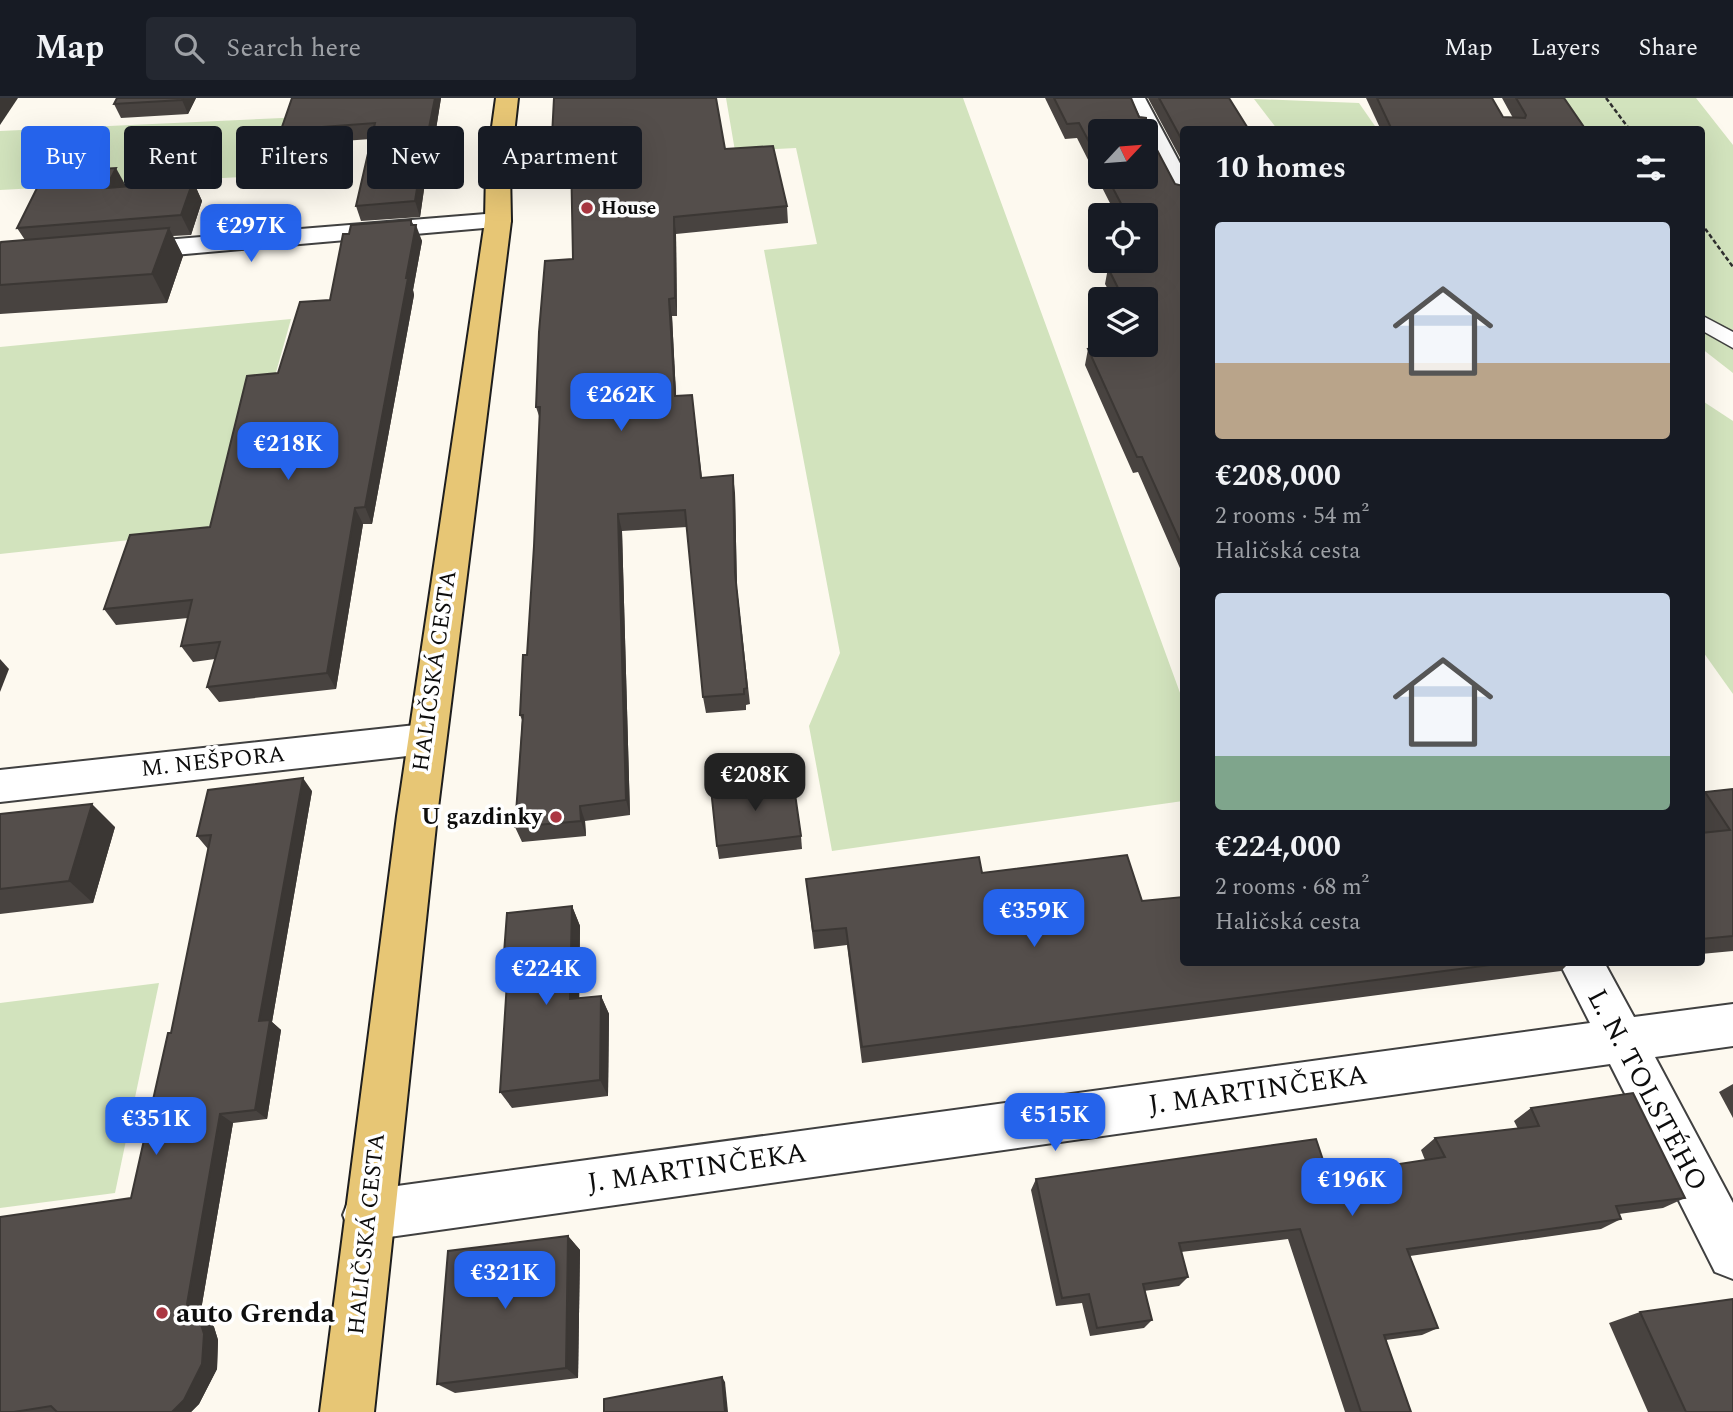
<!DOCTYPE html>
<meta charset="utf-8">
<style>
:root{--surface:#171b24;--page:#242831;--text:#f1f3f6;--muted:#9ea1a6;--line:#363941;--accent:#2563eb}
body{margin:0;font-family:Spectral,serif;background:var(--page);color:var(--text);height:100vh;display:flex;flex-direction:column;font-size:26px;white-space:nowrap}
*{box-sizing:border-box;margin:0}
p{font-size:23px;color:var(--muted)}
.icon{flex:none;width:38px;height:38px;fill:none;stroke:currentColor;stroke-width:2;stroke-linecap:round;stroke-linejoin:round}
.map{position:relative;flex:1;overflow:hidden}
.drawer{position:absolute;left:1180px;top:28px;width:525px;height:840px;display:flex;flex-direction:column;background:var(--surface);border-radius:7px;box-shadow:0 7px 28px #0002}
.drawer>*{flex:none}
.guide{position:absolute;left:21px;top:28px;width:665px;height:63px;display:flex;gap:14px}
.needle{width:46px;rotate:64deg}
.buttons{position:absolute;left:1088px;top:21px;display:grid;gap:14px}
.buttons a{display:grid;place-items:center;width:70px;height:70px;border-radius:7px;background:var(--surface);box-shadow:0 7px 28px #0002;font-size:35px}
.price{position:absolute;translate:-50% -60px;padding:0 16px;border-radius:14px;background:var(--accent);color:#fff;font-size:23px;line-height:46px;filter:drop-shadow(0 2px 4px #0008)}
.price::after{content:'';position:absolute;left:50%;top:42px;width:21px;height:16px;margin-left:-10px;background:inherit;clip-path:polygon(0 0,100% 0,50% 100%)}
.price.selected{background:#222;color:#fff}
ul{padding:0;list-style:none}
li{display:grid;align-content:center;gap:14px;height:371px;padding:0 35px}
li span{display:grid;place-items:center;height:217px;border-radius:7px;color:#555}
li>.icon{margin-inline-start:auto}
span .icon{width:126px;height:126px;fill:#fffc;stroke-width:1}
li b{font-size:30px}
h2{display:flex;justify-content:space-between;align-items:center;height:84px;padding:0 35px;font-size:30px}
.chip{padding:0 24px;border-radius:7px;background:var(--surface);box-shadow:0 7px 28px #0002;font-size:24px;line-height:63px}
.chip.selected{background:var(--accent);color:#fff}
header{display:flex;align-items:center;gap:42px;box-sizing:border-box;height:98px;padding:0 35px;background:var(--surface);border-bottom:2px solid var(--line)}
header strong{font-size:33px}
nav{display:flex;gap:38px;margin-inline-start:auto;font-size:24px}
.search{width:490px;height:63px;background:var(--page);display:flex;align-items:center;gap:18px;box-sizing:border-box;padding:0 24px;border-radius:7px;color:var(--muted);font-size:26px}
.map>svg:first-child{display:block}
.green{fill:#d2e3bd}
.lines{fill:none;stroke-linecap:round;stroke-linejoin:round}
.lane-casing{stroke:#404040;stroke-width:3}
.street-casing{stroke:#404040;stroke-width:4}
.primary-casing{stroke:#1e1e1e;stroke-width:4}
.path{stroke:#2f2f2f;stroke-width:2.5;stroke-dasharray:4.5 2.5;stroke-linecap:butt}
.lane{fill:#fff;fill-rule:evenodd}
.street{fill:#fff;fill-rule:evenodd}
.primary{fill:#e7c675;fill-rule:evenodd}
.wall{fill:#484340;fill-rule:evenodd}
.shaded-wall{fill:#3b3734}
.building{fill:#544e4b;stroke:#3b3734;stroke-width:2}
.poi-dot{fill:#ab3742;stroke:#fff;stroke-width:2.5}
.labels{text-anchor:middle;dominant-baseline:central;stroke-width:7;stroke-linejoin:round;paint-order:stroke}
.far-poi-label{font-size:19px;font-weight:bold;fill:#0d0d0d;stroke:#fff;text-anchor:start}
.street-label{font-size:23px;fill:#0d0d0d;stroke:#fff}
.poi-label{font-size:23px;font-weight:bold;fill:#0d0d0d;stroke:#fff;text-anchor:end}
.near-street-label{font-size:28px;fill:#0d0d0d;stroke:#fff}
.near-poi-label{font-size:28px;font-weight:bold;fill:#0d0d0d;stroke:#fff;text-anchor:start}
</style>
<header>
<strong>Map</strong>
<div class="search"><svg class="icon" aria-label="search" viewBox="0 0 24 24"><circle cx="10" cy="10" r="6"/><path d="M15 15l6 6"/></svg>Search here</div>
<nav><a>Map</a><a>Layers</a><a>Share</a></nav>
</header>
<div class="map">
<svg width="1733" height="1314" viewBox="0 0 1733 1314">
<rect width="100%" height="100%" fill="#fdf9ef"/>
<g class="green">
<path d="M 726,0 L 963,0 L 1183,603 L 1183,703 L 832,753 L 809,628 L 840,555 L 764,152 L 817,146 L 796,50 L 735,53 Z"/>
<path d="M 1554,0 L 1696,0 L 1733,47 L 1733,275 L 1701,250 L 1701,32 L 1575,31 Z"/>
<path d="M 1254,1 L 1359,5 L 1377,31 L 1277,31 Z"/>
<path d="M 327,18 L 315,75 L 0,92 L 0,33 Z"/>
<path d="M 291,221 L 232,431 L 0,456 L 0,249 Z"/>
<path d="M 1701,302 L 1733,323 L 1733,596 L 1701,551 Z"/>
<path d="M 159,885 L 115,1095 L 0,1110 L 0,905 Z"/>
</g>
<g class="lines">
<g class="lane-casing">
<path id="lane" d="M 1701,217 L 1733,234 L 1733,250 L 1701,232 Z"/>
</g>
<g class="street-casing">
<g id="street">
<path d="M 1123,0 L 1145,0 L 1183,71 L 1183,102 L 1174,100 L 1171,95 L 1146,47 L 1146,33 L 1139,33 Z"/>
<path d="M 498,115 L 507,118 L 511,123 L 507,128 L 128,161 L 119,159 L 115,153 L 119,147 L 128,145 Z"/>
<path d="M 425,626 L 438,630 L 444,641 L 438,652 L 425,656 L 0,704 L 0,672 Z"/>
<path d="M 1559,864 L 1604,864 L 1634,919 L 1733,906 L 1733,948 L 1655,959 L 1733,1105 L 1733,1181 L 1715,1174 L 1610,966 L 368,1142 L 350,1135 L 343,1117 L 350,1099 L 368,1092 L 1590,925 Z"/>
</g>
</g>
<g class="primary-casing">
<path id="primary" d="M 496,0 L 518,0 L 510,72 L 511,123 L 437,718 L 374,1314 L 320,1314 L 397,718 L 485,123 L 486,72 Z"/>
</g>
<g class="path">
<path d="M 1606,0 L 1630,32"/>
<path d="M 1701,125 L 1733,169"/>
</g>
<use href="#lane" class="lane"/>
<use href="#street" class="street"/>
<use href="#primary" class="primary"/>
</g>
<g class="wall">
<path d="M 196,0 L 188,16 L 121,20 L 114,6 Z"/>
<path d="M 441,0 L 433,50 L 430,50 L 420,119 L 361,123 L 356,108 L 371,41 L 287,47 L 281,32 Z"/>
<path d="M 1045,0 L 1131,0 L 1147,33 L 1175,86 L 1183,88 L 1183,477 L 1138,374 L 1133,375 L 1085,267 L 1088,251 L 1113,249 L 1111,247 L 1146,247 L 1101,201 L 1101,225 L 1093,210 L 1096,195 L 1109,193 L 1105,186 L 1108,170 L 1128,168 L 1126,163 L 1146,163 L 1146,117 L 1116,117 L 1077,40 L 1065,41 ZM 1101,33 L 1146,79 L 1101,79 Z"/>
<path d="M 1148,0 L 1229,0 L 1183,32 L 1183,65 Z"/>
<path d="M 1366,0 L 1492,0 L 1503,19 L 1513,20 L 1502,0 L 1564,0 L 1586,32 L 1381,32 Z"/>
<path d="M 725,51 L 787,108 L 788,125 L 676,136 L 677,218 L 672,218 L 676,298 L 692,297 L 702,380 L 735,395 L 737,491 L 750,606 L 746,607 L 746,612 L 706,615 L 703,599 L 687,429 L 622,433 L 630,717 L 585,723 L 586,738 L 522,744 L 515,729 L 522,622 L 520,617 L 527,557 L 534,448 L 540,321 L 536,309 L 573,161 L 571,74 L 555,75 L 551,58 Z"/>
<path d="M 193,83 L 202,103 L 191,137 L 173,138 L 183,158 L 167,205 L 0,216 L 0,146 L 25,142 L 17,130 L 126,88 Z"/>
<path d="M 411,122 L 422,143 L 413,192 L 414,197 L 372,426 L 363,426 L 336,591 L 219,604 L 207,589 L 215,561 L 193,564 L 181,548 L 188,520 L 116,527 L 104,511 L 210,429 L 278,275 L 330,202 L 349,136 Z"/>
<path d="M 1733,691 L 1733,853 L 1701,856 L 1701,697 L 1705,694 Z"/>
<path d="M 312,693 L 272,924 L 281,932 L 267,1021 L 233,1025 L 201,1212 L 214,1229 L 218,1242 L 217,1271 L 199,1306 L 191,1314 L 0,1314 L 131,1100 L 171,935 L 208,751 L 197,738 Z"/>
<path d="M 0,716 L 115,729 L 93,805 L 0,816 Z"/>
<path d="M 801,738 L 802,751 L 719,761 L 717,748 Z"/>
<path d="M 982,775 L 1142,803 L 1183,864 L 1570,864 L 1561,873 L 862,965 L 847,847 L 814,851 L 806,781 Z"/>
<path d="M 572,808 L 580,828 L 579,900 L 601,898 L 609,916 L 608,998 L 512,1010 L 500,994 L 508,877 L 503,869 Z"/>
<path d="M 1607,864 L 1629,864 L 1608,867 Z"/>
<path d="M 1733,986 L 1733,1020 L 1719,994 Z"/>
<path d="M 1531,1010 L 1685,1100 L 1663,1110 L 1619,1116 L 1621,1121 L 1601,1131 L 1410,1158 L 1438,1230 L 1422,1237 L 1386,1242 L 1411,1314 L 1345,1314 L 1288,1141 L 1181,1154 L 1188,1179 L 1179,1188 L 1144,1193 L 1152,1222 L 1144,1230 L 1090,1238 L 1082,1205 L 1056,1208 L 1031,1092 L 1036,1081 L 1328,1077 L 1425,1062 L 1421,1052 L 1435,1040 L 1518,1031 L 1514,1023 Z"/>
<path d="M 568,1138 L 580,1152 L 578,1280 L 455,1295 L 437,1286 Z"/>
<path d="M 1640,1214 L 1733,1314 L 1648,1314 L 1609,1225 Z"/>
</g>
<g class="shaded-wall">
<path d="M 0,0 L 18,0 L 0,27 Z"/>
<path d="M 183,0 L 196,0 L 188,16 L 182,2 Z"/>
<path d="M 435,0 L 441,0 L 433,50 L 428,35 Z"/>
<path d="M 426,35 L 430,50 L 420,119 L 415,103 Z"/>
<path d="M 116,70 L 127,90 L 106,90 Z"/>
<path d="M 193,83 L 202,103 L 191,137 L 181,117 Z"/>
<path d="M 674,119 L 676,136 L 677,218 L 675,200 Z"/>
<path d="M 411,122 L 415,133 L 416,127 L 422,143 L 413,192 L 414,197 L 372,426 L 365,409 L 406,180 Z"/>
<path d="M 169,130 L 183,158 L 167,205 L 152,176 Z"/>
<path d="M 669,201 L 672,218 L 677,316 L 675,298 Z"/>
<path d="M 733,377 L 735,395 L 737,491 L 750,606 L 735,475 Z"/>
<path d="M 355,410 L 363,426 L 336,591 L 327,575 Z"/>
<path d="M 618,416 L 622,433 L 630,717 L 626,702 Z"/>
<path d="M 0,561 L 9,571 L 0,594 Z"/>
<path d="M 303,680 L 312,693 L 272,924 L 281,932 L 267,1021 L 255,1012 L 259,923 Z"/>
<path d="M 92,706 L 115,729 L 93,805 L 69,783 Z"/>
<path d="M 580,708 L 585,723 L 586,738 L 581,723 Z"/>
<path d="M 572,808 L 580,828 L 579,919 L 570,901 Z"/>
<path d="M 601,898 L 609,916 L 608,998 L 600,982 Z"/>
<path d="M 220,1016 L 233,1025 L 201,1212 L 214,1229 L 218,1242 L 217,1271 L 199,1306 L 191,1314 L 172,1314 L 187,1206 Z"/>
<path d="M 568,1138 L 580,1152 L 578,1280 L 566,1270 Z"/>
<path d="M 722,1279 L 725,1284 L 728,1314 L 725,1314 Z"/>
</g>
<g class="building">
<path d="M 117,0 L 183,0 L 182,2 L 114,6 Z"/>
<path d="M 292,0 L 435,0 L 428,35 L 426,35 L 415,103 L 356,108 L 375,25 L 281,32 Z"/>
<path d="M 554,0 L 716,0 L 725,51 L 773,48 L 787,108 L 674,119 L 675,200 L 669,201 L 675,298 L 692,297 L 701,380 L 733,377 L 735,475 L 747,590 L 744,591 L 744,596 L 703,599 L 685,412 L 618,416 L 626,702 L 580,708 L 581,723 L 515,729 L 523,617 L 520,617 L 523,557 L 527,557 L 534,448 L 540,309 L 536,309 L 539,234 L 545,163 L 573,161 L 571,57 L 551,58 Z"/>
<path d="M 1054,0 L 1131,0 L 1139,19 L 1146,20 L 1147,33 L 1175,86 L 1183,88 L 1183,450 L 1142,359 L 1137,359 L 1088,251 L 1123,248 L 1123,247 L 1146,247 L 1146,201 L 1101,201 L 1101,204 L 1096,195 L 1119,192 L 1108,170 L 1138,167 L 1136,163 L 1146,163 L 1146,117 L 1127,117 L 1107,79 L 1146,79 L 1146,33 L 1101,33 L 1101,66 L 1079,25 L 1067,26 Z"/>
<path d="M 1159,0 L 1229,0 L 1249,32 L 1183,32 L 1183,44 Z"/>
<path d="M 1377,0 L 1492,0 L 1503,19 L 1525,20 L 1526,17 L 1516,0 L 1564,0 L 1586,32 L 1392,32 Z"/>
<path d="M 116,70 L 106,90 L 193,83 L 181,117 L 17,130 L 45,74 Z"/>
<path d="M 411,122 L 411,127 L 416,127 L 406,180 L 408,180 L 365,409 L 355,410 L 327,575 L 207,589 L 220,544 L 181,548 L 192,502 L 104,511 L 130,437 L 210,429 L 247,278 L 278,275 L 300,204 L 330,202 L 343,136 L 349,136 L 351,127 Z"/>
<path d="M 169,130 L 152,176 L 0,187 L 0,146 L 1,144 Z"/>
<path d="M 303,680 L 259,923 L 270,922 L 255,1012 L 220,1016 L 187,1206 L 200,1223 L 204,1236 L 202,1266 L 184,1302 L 172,1314 L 57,1314 L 51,1308 L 14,1314 L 0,1314 L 0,1119 L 131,1100 L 168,935 L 171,935 L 211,737 L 197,738 L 208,692 Z"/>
<path d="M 793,682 L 801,738 L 717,748 L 711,691 Z"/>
<path d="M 1733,691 L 1733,838 L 1701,841 L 1701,735 L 1730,732 L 1705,694 Z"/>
<path d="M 92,706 L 69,783 L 0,791 L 0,716 Z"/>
<path d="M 1127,757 L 1142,803 L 1183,799 L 1183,864 L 1513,864 L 862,949 L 846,830 L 813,833 L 806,781 L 979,759 L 982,775 Z"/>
<path d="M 572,808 L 570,901 L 601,898 L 600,982 L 500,994 L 508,868 L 503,869 L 507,815 Z"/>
<path d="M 1633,995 L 1685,1100 L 1616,1108 L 1621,1121 L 1407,1151 L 1438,1230 L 1384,1237 L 1411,1314 L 1361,1314 L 1300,1131 L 1179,1145 L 1188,1179 L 1143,1186 L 1152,1222 L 1097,1230 L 1089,1196 L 1062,1200 L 1036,1081 L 1316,1041 L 1328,1077 L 1445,1059 L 1435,1040 L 1539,1028 L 1531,1010 Z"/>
<path d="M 568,1138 L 566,1270 L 437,1286 L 448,1153 Z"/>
<path d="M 1733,1201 L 1733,1314 L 1686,1314 L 1640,1214 Z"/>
<path d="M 722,1279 L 725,1314 L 604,1314 L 604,1301 Z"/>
</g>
<g class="poi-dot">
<circle cx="587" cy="110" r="7"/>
<circle cx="556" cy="719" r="7"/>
<circle cx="162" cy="1215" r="7"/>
</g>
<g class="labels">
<g class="far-poi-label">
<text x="601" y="110">House</text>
</g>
<g class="street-label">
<text transform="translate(435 573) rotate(-82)">HALIČSKÁ CESTA</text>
<text transform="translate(213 664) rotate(-6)">M. NEŠPORA</text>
<text transform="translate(367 1136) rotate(-84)">HALIČSKÁ CESTA</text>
</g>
<g class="poi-label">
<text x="542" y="719">U gazdinky</text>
</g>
<g class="near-street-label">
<text transform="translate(1258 992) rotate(-8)">J. MARTINČEKA</text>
<text transform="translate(1647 992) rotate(62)">L. N. TOLSTÉHO</text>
<text transform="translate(697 1070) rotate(-8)">J. MARTINČEKA</text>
</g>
<g class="near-poi-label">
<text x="176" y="1215">auto Grenda</text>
</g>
</g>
</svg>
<div class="buttons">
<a><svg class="needle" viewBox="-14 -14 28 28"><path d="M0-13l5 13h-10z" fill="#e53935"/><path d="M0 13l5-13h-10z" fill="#9ea1a6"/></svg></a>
<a><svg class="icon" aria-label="locate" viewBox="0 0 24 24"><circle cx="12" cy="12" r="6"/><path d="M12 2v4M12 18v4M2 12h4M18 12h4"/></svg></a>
<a><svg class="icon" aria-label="layers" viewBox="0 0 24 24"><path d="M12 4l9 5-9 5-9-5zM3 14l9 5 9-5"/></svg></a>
</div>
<b class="price" style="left:251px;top:166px">€297K</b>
<b class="price" style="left:621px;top:335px">€262K</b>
<b class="price" style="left:288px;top:384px">€218K</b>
<b class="price selected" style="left:755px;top:715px">€208K</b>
<b class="price" style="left:1034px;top:851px">€359K</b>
<b class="price" style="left:546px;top:909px">€224K</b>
<b class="price" style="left:1055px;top:1055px">€515K</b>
<b class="price" style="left:156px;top:1059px">€351K</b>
<b class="price" style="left:1352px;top:1120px">€196K</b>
<b class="price" style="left:505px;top:1213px">€321K</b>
<div class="guide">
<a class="chip selected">Buy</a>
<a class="chip">Rent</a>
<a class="chip">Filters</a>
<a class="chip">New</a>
<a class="chip">Apartment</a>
</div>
<section class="drawer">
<h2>10 homes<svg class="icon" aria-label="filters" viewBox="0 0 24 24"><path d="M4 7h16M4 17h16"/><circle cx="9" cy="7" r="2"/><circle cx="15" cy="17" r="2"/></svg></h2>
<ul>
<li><span style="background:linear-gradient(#c9d6e8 65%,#b9a48a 0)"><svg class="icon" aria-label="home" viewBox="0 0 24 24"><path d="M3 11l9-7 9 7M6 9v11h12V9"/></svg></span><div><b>€208,000</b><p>2 rooms · 54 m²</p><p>Haličská cesta</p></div></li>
<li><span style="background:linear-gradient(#c9d6e8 75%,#7fa58c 0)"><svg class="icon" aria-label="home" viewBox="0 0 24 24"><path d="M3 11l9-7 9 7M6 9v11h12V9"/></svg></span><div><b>€224,000</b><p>2 rooms · 68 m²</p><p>Haličská cesta</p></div></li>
</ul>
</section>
</div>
